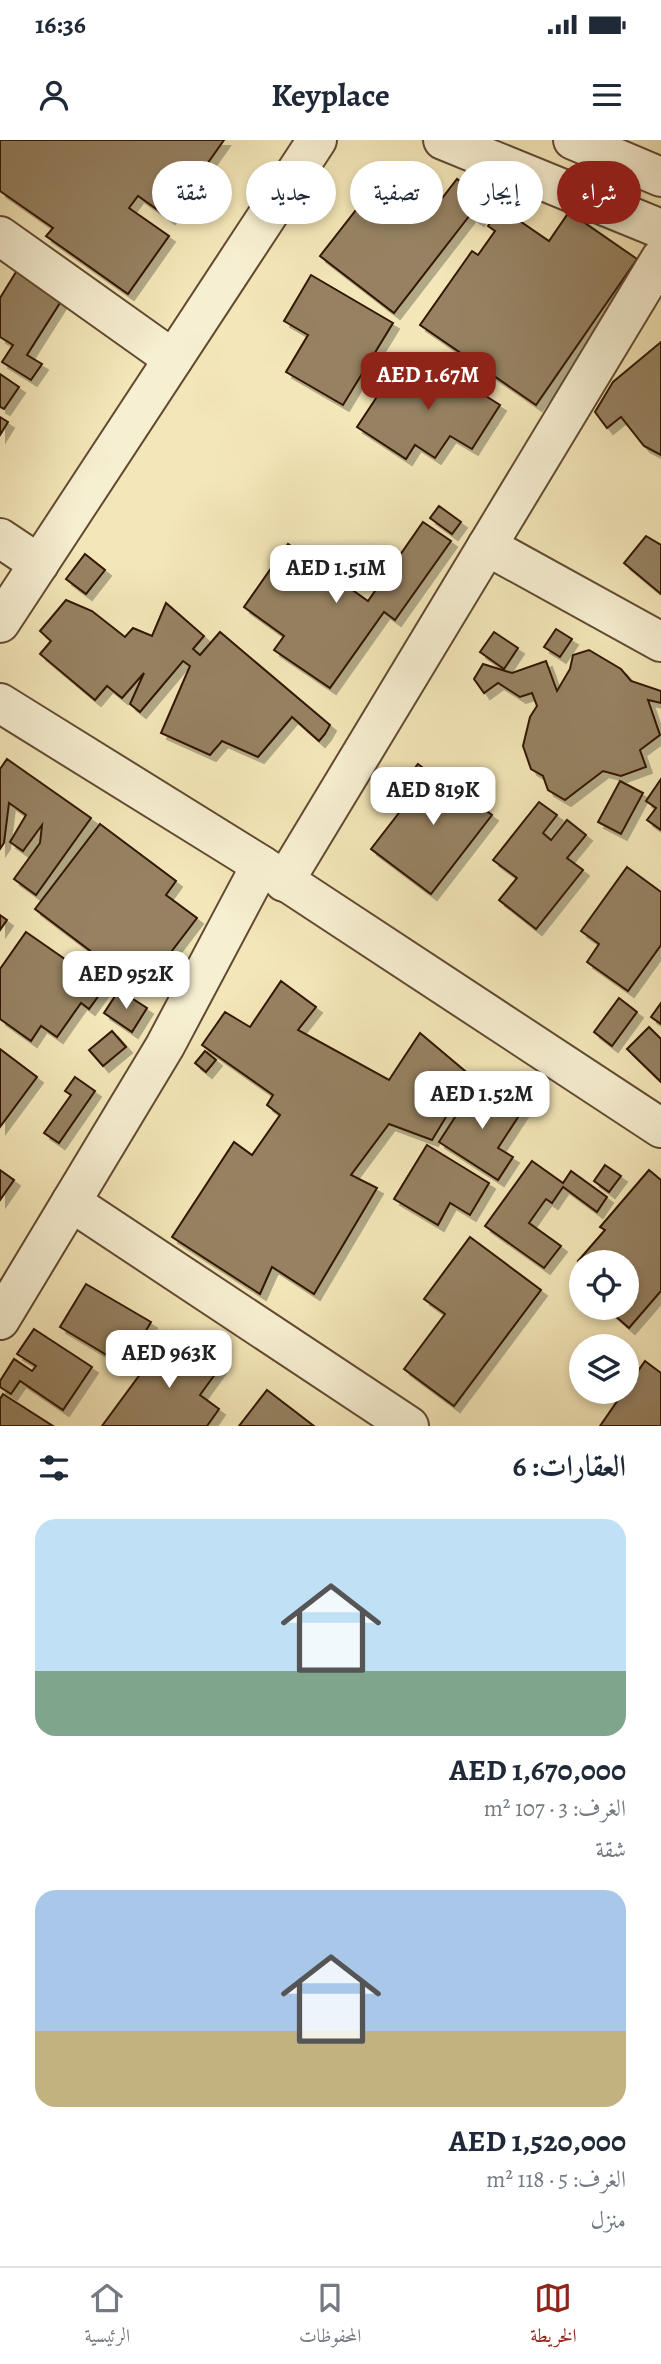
<!DOCTYPE html>
<html lang="ar">
<meta charset="utf-8">
<style>
:root{--surface:#fff;--page:#f2f2f3;--text:#1f2937;--muted:#747a83;--line:#e0e1e3;--accent:#8f2418}
body{margin:0;font-family:Alegreya,Amiri,serif;background:var(--page);color:var(--text);direction:rtl;height:100vh;display:flex;flex-direction:column;font-size:26px;white-space:nowrap}
*{box-sizing:border-box;margin:0}
p{font-size:23px;color:var(--muted)}
.icon{flex:none;width:38px;height:38px;fill:none;stroke:currentColor;stroke-width:2;stroke-linecap:round;stroke-linejoin:round}
.map{position:relative;height:1286px;overflow:hidden;direction:ltr}
.drawer{display:flex;flex-direction:column;background:var(--surface);flex:1}
.drawer>*{flex:none}
.top-card{position:absolute;left:21px;top:21px;width:620px;height:63px;direction:rtl;display:flex;gap:14px}
.buttons{position:absolute;left:569px;top:1110px;display:grid;gap:14px}
.buttons a{display:grid;place-items:center;width:70px;height:70px;border-radius:50%;background:var(--surface);box-shadow:0 4px 10px #0003;font-size:35px}
.price{position:absolute;translate:-50% -60px;padding:0 16px;border-radius:14px;background:#fff;color:#222;font-size:23px;line-height:46px;filter:drop-shadow(0 2px 4px #0008)}
.price::after{content:'';position:absolute;left:50%;top:42px;width:21px;height:16px;margin-left:-10px;background:inherit;clip-path:polygon(0 0,100% 0,50% 100%)}
.price.current{background:var(--accent);color:#fff}
ul{padding:0;list-style:none}
li{display:grid;align-content:center;gap:14px;height:371px;padding:0 35px}
li span{display:grid;place-items:center;height:217px;border-radius:21px;color:#555}
li>.icon{margin-inline-start:auto}
span .icon{width:126px;height:126px;fill:#fffc;stroke-width:1}
li b{font-size:30px}
h2{display:flex;justify-content:space-between;align-items:center;height:84px;padding:0 35px;font-size:30px}
.chip{padding:0 24px;border-radius:32px;background:var(--surface);box-shadow:0 4px 10px #0003;font-size:24px;line-height:63px}
.chip.current{background:var(--accent);color:#fff}
.status{display:flex;justify-content:space-between;align-items:center;height:49px;padding:0 35px;background:var(--surface);direction:ltr}
.status svg{height:19px;fill:currentColor}
header{display:flex;justify-content:space-between;align-items:center;height:91px;padding:0 35px;background:var(--surface);font-size:32px;font-weight:600}
.dock{display:flex;justify-content:space-around;align-items:center;height:98px;border-top:2px solid var(--line);background:var(--surface);font-size:19px;color:var(--muted)}
.dock a{display:grid;justify-items:center;gap:4px}
.dock .current{color:var(--accent)}
.map>svg:first-child{display:block}
.building{fill:#968262;stroke:#311604;stroke-width:2;filter:url(#shadow)}
.lines{fill:none;stroke-linecap:round;stroke-linejoin:round}
.minor-casing{stroke:#624a31;stroke-width:42}
.minor{stroke:#f7efd1;stroke-width:38}
</style>
<div class="status"><b>16:36</b><svg viewBox="0 0 49 12"><path d="M0 12V9h3v3zM5 12V6h3v6zM10 12V3h3v9zM15 12V0h3v12zM26 1h20v11H26zM47 4h2v5h-2z"/></svg></div>
<header><svg class="icon" aria-label="menu" viewBox="0 0 24 24"><path d="M4 6h16M4 12h16M4 18h16"/></svg>Keyplace<svg class="icon" aria-label="person" viewBox="0 0 24 24"><circle cx="12" cy="8" r="4"/><path d="M4 21q1-7 8-7t8 7"/></svg></header>
<div class="map">
<svg width="661" height="1286" viewBox="0 0 661 1286">
<defs>
<filter id="shadow"><feDropShadow dx="6" dy="6" stdDeviation="0" flood-color="#0004"/></filter>
</defs>
<rect width="100%" height="100%" fill="#f3e6b8"/>
<filter id="stains"><feTurbulence type="fractalNoise" baseFrequency=".00286" numOctaves="4"/><feColorMatrix values="0 0 0 0 .2 0 0 0 0 .09 0 0 0 0 .02 0 0 0 .5 -.17"/></filter>
<radialGradient id="worn" r=".72"><stop offset=".6" stop-color="#630" stop-opacity="0"/><stop offset="1" stop-color="#630" stop-opacity=".3"/></radialGradient>
<g class="building">
<path d="M 0,0 L 224,0 L 169,78 L 138,56 L 129,68 L 169,96 L 128,154 L 46,96 L 53,88 L 0,51 Z"/>
<path d="M 381,38 L 429,75 L 457,39 L 490,64 L 478,80 L 470,75 L 394,173 L 320,116 Z"/>
<path d="M 501,68 L 549,101 L 569,72 L 637,119 L 536,265 L 420,185 L 472,111 L 478,115 L 495,91 L 488,86 Z"/>
<path d="M 19,127 L 65,155 L 27,215 L 42,224 L 31,240 L 2,222 L 13,205 L 0,197 L 0,158 Z"/>
<path d="M 311,135 L 393,183 L 343,265 L 286,232 L 308,195 L 284,181 Z"/>
<path d="M 661,202 L 661,315 L 644,306 L 621,277 L 607,288 L 595,272 L 613,242 Z"/>
<path d="M 420,214 L 500,265 L 472,309 L 450,296 L 435,318 L 415,305 L 406,319 L 357,287 L 386,243 L 397,250 Z"/>
<path d="M 0,234 L 19,247 L 4,269 L 0,267 Z"/>
<path d="M 0,277 L 8,282 L 0,295 Z"/>
<path d="M 439,366 L 461,382 L 452,394 L 430,378 Z"/>
<path d="M 423,382 L 451,401 L 395,480 L 384,472 L 330,548 L 274,510 L 284,496 L 244,467 L 288,404 L 368,461 Z"/>
<path d="M 646,396 L 661,405 L 661,454 L 624,423 Z"/>
<path d="M 85,414 L 105,430 L 86,454 L 66,439 Z"/>
<path d="M 66,460 L 92,471 L 125,497 L 133,488 L 152,496 L 166,463 L 204,496 L 193,509 L 200,515 L 220,492 L 330,585 L 325,594 L 319,601 L 292,577 L 258,617 L 222,601 L 210,615 L 161,593 L 190,526 L 183,521 L 140,572 L 130,564 L 144,533 L 122,558 L 107,546 L 95,560 L 40,514 L 51,501 L 40,491 Z"/>
<path d="M 556,489 L 572,499 L 560,517 L 544,507 Z"/>
<path d="M 494,492 L 518,508 L 504,529 L 480,512 Z"/>
<path d="M 589,510 L 621,529 L 631,541 L 661,551 L 661,563 L 648,560 L 660,595 L 640,610 L 646,627 L 621,636 L 603,631 L 565,660 L 548,650 L 543,636 L 531,629 L 523,606 L 530,577 L 537,566 L 532,553 L 520,557 L 498,543 L 484,553 L 474,539 L 483,524 L 512,533 L 546,521 L 557,551 L 570,529 L 573,515 Z"/>
<path d="M 7,619 L 91,678 L 36,755 L 14,739 L 40,703 L 42,685 L 23,711 L 10,702 L 26,675 L 9,663 L 4,703 L 0,709 L 0,629 Z"/>
<path d="M 418,624 L 448,647 L 461,631 L 486,650 L 476,663 L 492,675 L 431,754 L 371,709 L 412,656 L 400,647 Z"/>
<path d="M 661,639 L 661,690 L 647,680 L 656,668 L 646,661 Z"/>
<path d="M 620,641 L 643,653 L 621,694 L 598,682 Z"/>
<path d="M 539,662 L 557,675 L 543,693 L 551,700 L 567,680 L 586,695 L 567,718 L 583,730 L 536,789 L 499,760 L 517,738 L 493,720 Z"/>
<path d="M 100,684 L 176,741 L 166,755 L 197,778 L 142,850 L 35,769 Z"/>
<path d="M 627,727 L 661,752 L 661,805 L 628,851 L 587,822 L 599,804 L 581,791 Z"/>
<path d="M 0,775 L 7,780 L 0,790 Z"/>
<path d="M 26,792 L 105,847 L 89,869 L 81,863 L 57,897 L 41,886 L 31,901 L 0,879 L 0,829 Z"/>
<path d="M 281,841 L 316,867 L 298,890 L 389,940 L 420,893 L 471,936 L 432,1000 L 389,984 L 351,1035 L 377,1048 L 314,1154 L 272,1127 L 260,1154 L 172,1097 L 234,1002 L 252,1015 L 280,975 L 267,965 L 273,955 L 202,905 L 225,872 L 250,887 Z"/>
<path d="M 119,850 L 147,868 L 132,892 L 104,873 Z"/>
<path d="M 619,858 L 637,872 L 612,906 L 594,892 Z"/>
<path d="M 661,863 L 661,884 L 651,877 Z"/>
<path d="M 649,887 L 661,899 L 661,942 L 627,909 Z"/>
<path d="M 112,891 L 126,907 L 103,926 L 89,910 Z"/>
<path d="M 0,909 L 37,937 L 0,987 Z"/>
<path d="M 205,911 L 216,920 L 206,932 L 195,923 Z"/>
<path d="M 75,937 L 95,951 L 59,1003 L 44,993 L 71,955 L 65,951 Z"/>
<path d="M 477,943 L 522,971 L 498,1008 L 513,1017 L 498,1040 L 439,1002 Z"/>
<path d="M 427,1005 L 489,1043 L 470,1075 L 450,1063 L 438,1085 L 394,1059 Z"/>
<path d="M 532,1021 L 563,1043 L 571,1031 L 607,1057 L 597,1072 L 563,1047 L 552,1063 L 546,1059 L 529,1083 L 561,1106 L 544,1128 L 485,1086 Z"/>
<path d="M 605,1025 L 621,1036 L 609,1052 L 594,1041 Z"/>
<path d="M 0,1030 L 14,1040 L 0,1060 Z"/>
<path d="M 649,1030 L 661,1040 L 661,1151 L 629,1188 L 605,1167 L 626,1167 L 626,1122 L 581,1124 L 578,1121 L 605,1090 L 600,1087 Z"/>
<path d="M 470,1097 L 541,1150 L 454,1266 L 404,1229 L 445,1174 L 424,1159 Z"/>
<path d="M 86,1144 L 151,1182 L 125,1226 L 60,1187 Z"/>
<path d="M 34,1189 L 92,1227 L 63,1270 L 20,1241 L 11,1254 L 0,1247 L 0,1241 L 14,1219 L 32,1231 L 36,1226 L 17,1214 Z"/>
<path d="M 172,1191 L 221,1226 L 200,1255 L 219,1269 L 207,1286 L 102,1286 Z"/>
<path d="M 645,1221 L 661,1233 L 661,1286 L 600,1286 Z"/>
<path d="M 267,1250 L 314,1286 L 239,1286 Z"/>
<path d="M 3,1254 L 53,1286 L 0,1286 L 0,1259 Z"/>
</g>
<g class="lines">
<g class="minor-casing">
<g id="minor">
<path d="M 443,0 L 661,89"/>
<path d="M 573,0 L 661,37"/>
<path d="M 0,96 L 173,219"/>
<path d="M 0,398 L 39,424"/>
<path d="M 487,406 L 661,502"/>
<path d="M 0,483 L 317,0"/>
<path d="M 0,563 L 261,725 L 661,988"/>
<path d="M 284,742 L 661,118"/>
<path d="M 71,1062 L 409,1286"/>
<path d="M 0,1180 L 165,906 L 261,725"/>
</g>
</g>
<use href="#minor" class="minor"/>
</g>
<rect width="100%" height="100%" filter="url(#stains)"/>
<rect width="100%" height="100%" fill="url(#worn)"/>
</svg>
<div class="buttons">
<a><svg class="icon" aria-label="locate" viewBox="0 0 24 24"><circle cx="12" cy="12" r="6"/><path d="M12 2v4M12 18v4M2 12h4M18 12h4"/></svg></a>
<a><svg class="icon" aria-label="layers" viewBox="0 0 24 24"><path d="M12 4l9 5-9 5-9-5zM3 14l9 5 9-5"/></svg></a>
</div>
<b class="price current" style="left:428px;top:272px">AED 1.67M</b>
<b class="price" style="left:336px;top:465px">AED 1.51M</b>
<b class="price" style="left:433px;top:687px">AED 819K</b>
<b class="price" style="left:126px;top:871px">AED 952K</b>
<b class="price" style="left:482px;top:991px">AED 1.52M</b>
<b class="price" style="left:169px;top:1250px">AED 963K</b>
<div class="top-card">
<a class="chip current">شراء</a>
<a class="chip">إيجار</a>
<a class="chip">تصفية</a>
<a class="chip">جديد</a>
<a class="chip">شقة</a>
</div>
</div>
<section class="drawer">
<h2>العقارات: 6<svg class="icon" aria-label="filters" viewBox="0 0 24 24"><path d="M4 7h16M4 17h16"/><circle cx="9" cy="7" r="2"/><circle cx="15" cy="17" r="2"/></svg></h2>
<ul>
<li><span style="background:linear-gradient(#bfe0f5 70%,#7fa58c 0)"><svg class="icon" aria-label="home" viewBox="0 0 24 24"><path d="M3 11l9-7 9 7M6 9v11h12V9"/></svg></span><div><b>AED 1,670,000</b><p>الغرف: 3 · 107 m²</p><p>شقة</p></div></li>
<li><span style="background:linear-gradient(#a9c7e8 65%,#c2b280 0)"><svg class="icon" aria-label="home" viewBox="0 0 24 24"><path d="M3 11l9-7 9 7M6 9v11h12V9"/></svg></span><div><b>AED 1,520,000</b><p>الغرف: 5 · 118 m²</p><p>منزل</p></div></li>
</ul>
</section>
<nav class="dock">
<a class="current"><svg class="icon" aria-label="map" viewBox="0 0 24 24"><path d="M3 6l6-2 6 2 6-2v14l-6 2-6-2-6 2zM9 4v14M15 6v14"/></svg>الخريطة</a>
<a><svg class="icon" aria-label="saved" viewBox="0 0 24 24"><path d="M7 4h10v16l-5-4-5 4z"/></svg>المحفوظات</a>
<a><svg class="icon" aria-label="home" viewBox="0 0 24 24"><path d="M3 11l9-7 9 7M6 9v11h12V9"/></svg>الرئيسية</a>
</nav>
